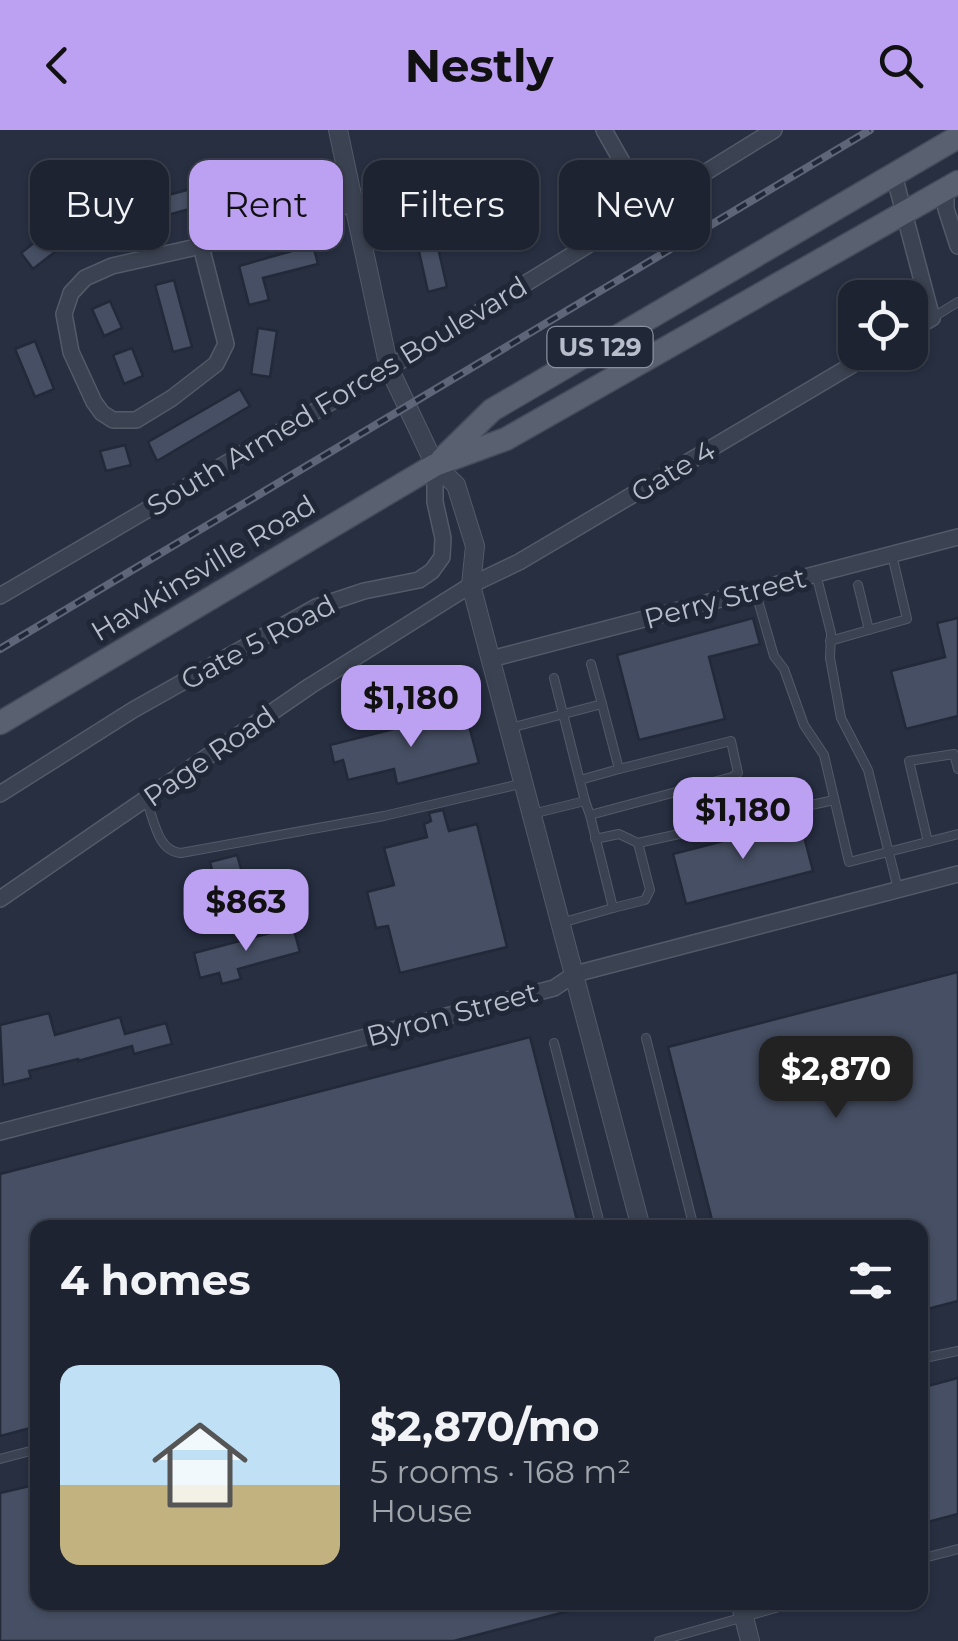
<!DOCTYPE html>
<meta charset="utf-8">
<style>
:root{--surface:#1d2331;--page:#252b39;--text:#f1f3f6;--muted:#a0a4ab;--line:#3b404d;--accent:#bca0f2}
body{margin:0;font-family:Montserrat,sans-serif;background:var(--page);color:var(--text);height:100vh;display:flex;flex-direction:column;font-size:38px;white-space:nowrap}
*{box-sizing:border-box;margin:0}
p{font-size:32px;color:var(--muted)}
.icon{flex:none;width:55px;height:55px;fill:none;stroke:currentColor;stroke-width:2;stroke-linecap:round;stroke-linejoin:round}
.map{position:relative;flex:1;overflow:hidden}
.side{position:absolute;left:30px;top:1090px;width:898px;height:390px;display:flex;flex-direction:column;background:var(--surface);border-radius:20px;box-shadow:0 2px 8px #0004,0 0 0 2px var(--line)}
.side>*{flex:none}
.guide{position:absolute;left:30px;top:30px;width:900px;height:90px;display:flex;gap:20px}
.buttons{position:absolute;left:838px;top:150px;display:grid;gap:20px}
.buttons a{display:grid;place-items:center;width:90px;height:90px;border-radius:20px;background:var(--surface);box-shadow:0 2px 8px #0004,0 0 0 2px var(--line);font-size:50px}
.price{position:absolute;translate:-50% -85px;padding:0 22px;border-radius:20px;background:var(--accent);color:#111;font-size:32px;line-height:65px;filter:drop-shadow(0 2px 5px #0008)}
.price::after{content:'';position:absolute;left:50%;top:60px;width:30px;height:22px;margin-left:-15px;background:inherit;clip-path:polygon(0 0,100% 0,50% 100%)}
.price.on{background:#222;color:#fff}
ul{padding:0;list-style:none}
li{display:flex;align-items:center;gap:30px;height:250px;padding:0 30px}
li+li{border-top:2px solid var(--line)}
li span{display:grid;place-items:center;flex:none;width:280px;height:200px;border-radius:20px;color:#555}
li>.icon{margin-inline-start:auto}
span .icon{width:120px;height:120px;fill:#fffc;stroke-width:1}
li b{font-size:42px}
h2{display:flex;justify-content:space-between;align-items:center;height:120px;padding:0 30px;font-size:42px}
.chip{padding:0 35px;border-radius:20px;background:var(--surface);box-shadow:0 2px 8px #0004,0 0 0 2px var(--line);font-size:35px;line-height:90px}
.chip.on{background:var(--accent);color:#111}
header{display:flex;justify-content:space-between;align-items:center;height:130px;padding:0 30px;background:var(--accent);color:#111;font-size:45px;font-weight:700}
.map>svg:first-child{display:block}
.building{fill:#464f63;stroke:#222938;stroke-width:2.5}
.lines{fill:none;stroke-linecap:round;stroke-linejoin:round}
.service-casing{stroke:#535a68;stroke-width:10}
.minor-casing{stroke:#535a68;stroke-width:18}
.tertiary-casing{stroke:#535a68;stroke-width:20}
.primary-casing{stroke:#454b5a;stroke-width:25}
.service{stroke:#3b4251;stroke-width:8}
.minor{stroke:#3b4251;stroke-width:15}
.tertiary{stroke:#3b4251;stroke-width:18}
.primary{stroke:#596171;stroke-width:22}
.rail-casing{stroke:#5e6578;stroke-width:8}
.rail{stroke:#202736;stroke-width:4;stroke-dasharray:11;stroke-linecap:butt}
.labels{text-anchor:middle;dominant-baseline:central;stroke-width:10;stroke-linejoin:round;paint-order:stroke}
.shield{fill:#202736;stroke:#8a909e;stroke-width:2.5}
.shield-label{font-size:25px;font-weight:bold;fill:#b8bdcb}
.street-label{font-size:28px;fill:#b8bdcb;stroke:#202736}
</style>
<header><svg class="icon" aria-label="back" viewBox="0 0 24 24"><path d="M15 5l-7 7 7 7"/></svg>Nestly<svg class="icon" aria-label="search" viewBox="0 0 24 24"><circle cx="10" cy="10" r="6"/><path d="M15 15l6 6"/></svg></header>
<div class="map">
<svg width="958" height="1511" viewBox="0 0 958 1511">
<rect width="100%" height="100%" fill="#272f41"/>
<g class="building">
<path d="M 293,31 L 298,50 L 89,106 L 84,88 Z"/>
<path d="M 53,98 L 65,114 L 33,139 L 21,123 Z"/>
<path d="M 437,113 L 447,157 L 428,162 L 418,117 Z"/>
<path d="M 313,115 L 318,134 L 263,148 L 269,170 L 249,175 L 239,136 Z"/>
<path d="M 174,150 L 192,217 L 173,222 L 155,155 Z"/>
<path d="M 110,171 L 122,198 L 104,206 L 92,179 Z"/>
<path d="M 258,198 L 277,201 L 270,247 L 251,244 Z"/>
<path d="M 35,211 L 54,259 L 35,267 L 15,219 Z"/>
<path d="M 132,218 L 143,246 L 124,254 L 113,225 Z"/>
<path d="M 240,259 L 250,276 L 157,331 L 148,312 Z"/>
<path d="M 125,315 L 131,335 L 106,341 L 100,321 Z"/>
<path d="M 753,488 L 760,514 L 709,527 L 725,589 L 639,610 L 617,525 Z"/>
<path d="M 958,488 L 958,586 L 906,599 L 891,541 L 945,527 L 937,493 Z"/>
<path d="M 465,581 L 479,633 L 397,654 L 394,639 L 348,650 L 343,630 L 334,633 L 330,615 Z"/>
<path d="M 443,680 L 449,701 L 477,694 L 507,817 L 400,843 L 388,796 L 376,798 L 367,762 L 394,755 L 384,718 L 427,707 L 424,694 L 431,691 L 429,683 Z"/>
<path d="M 800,691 L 813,741 L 686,774 L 673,724 Z"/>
<path d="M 237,725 L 248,763 L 227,769 L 225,760 L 218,762 L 210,732 Z"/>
<path d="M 293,797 L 300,822 L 238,839 L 241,849 L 222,854 L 219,843 L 200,848 L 194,823 Z"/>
<path d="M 958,842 L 958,1171 L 920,1181 L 920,1098 L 714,1098 L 668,917 Z"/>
<path d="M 49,883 L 55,905 L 120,887 L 125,904 L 166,893 L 172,914 L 134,924 L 132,916 L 78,931 L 78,929 L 29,941 L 31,948 L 3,955 L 0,895 Z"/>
<path d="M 530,907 L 579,1098 L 38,1098 L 38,1296 L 0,1306 L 0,1044 Z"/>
<path d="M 958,1248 L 958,1384 L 920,1394 L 920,1258 Z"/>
<path d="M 38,1354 L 38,1472 L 588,1472 L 588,1476 L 454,1511 L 0,1511 L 0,1363 Z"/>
</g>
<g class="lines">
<g class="service-casing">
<g id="service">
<path d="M 932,188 L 958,172"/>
<path d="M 816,444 L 831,503 L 830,528 L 841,588 L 868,640 L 898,759"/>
<path d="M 858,455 L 869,500"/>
<path d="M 755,460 L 774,526 L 784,539 L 804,595 L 824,625 L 849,732 L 958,704"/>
<path d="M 830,511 L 907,489 L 892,425"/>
<path d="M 554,548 L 585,671"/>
<path d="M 510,598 L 602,574 L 591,534"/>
<path d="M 580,650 L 619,639"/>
<path d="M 146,669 C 154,689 157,721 181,723 L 384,686 L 524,653"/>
<path d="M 532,684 L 585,671 L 590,685 L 613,778 L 561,793"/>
<path d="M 590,685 L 732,647 L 738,643 L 731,611 L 619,639 L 602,574"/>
<path d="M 595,709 L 619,704 L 638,713"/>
<path d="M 928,712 L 909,631 L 954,624 L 958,639"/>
<path d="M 613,778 L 645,770 L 650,760 L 638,713 L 834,670"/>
<path d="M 646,908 L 694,1098"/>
<path d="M 554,913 L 601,1098"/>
<path d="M 920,1229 L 958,1221"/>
<path d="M 0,1329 L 38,1319"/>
<path d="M 920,1429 L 958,1419"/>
<path d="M 659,1511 L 797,1472"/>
</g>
</g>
<g class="minor-casing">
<g id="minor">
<path d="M 604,0 L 647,76"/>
<path d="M 894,45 L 932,188 L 910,201"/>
<path d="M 946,59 L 946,79 L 958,116"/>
<path d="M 201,116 L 226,214 L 216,234 L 172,268 L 136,290 L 113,290 L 102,283 L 94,272 L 71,222 L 64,184 L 71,163 L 85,148 L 112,136 Z"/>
<path d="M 201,116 L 352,74"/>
<path d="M 0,466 L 389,238 L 774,0"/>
<path d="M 491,529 L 958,407"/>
<path d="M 0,664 L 133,580 L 316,477 L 364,461 L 419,450 L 432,441 L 442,427 L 443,408 L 435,372 L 435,335"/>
<path d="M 0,769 L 310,556 L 471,455 L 519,432 L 874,222"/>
<path d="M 0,1002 L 554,858 L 575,844 L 958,744"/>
</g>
</g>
<g class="tertiary-casing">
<g id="tertiary">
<path d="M 338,0 L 389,238 L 435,335 L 456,355 L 475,416 L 471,455 L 641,1098"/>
<path d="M 740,1472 L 750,1511"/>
</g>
</g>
<g class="primary-casing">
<g id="primary">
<path d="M 442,329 L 492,280 L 958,7"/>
<path d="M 0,593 L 435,335 L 506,309 L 958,52"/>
</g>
</g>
<use href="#service" class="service"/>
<use href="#minor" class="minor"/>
<use href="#tertiary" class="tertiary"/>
<use href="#primary" class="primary"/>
<g class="rail-casing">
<path id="rail" d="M 0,519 L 870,0"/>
</g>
<use href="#rail" class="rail"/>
</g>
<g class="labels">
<rect class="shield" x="547.5" y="197" width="105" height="40" rx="8"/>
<g class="shield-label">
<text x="600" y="217">US 129</text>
</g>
<g class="street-label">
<text transform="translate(337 266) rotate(-31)">South Armed Forces Boulevard</text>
<text transform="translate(673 341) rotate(-31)">Gate 4</text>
<text transform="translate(203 438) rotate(-31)">Hawkinsville Road</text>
<text transform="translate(725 468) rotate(-15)">Perry Street</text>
<text transform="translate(258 512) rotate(-28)">Gate 5 Road</text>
<text transform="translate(209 626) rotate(-35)">Page Road</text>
<text transform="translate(452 884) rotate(-15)">Byron Street</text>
</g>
</g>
</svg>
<div class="buttons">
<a><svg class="icon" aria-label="locate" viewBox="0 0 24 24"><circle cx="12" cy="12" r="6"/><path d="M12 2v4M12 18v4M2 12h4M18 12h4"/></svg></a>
</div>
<b class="price" style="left:411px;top:620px">$1,180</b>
<b class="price" style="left:743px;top:732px">$1,180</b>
<b class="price" style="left:246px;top:824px">$863</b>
<b class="price on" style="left:836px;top:991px">$2,870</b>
<div class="guide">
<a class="chip">Buy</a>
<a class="chip on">Rent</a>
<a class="chip">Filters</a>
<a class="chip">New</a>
</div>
<section class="side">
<h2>4 homes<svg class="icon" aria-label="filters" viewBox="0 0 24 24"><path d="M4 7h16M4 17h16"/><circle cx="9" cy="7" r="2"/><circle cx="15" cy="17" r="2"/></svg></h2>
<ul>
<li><span style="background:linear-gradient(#bfe0f5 60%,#c2b280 0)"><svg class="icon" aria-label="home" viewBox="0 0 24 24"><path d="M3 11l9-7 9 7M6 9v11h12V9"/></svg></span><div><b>$2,870/mo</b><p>5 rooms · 168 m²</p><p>House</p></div></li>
</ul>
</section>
</div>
